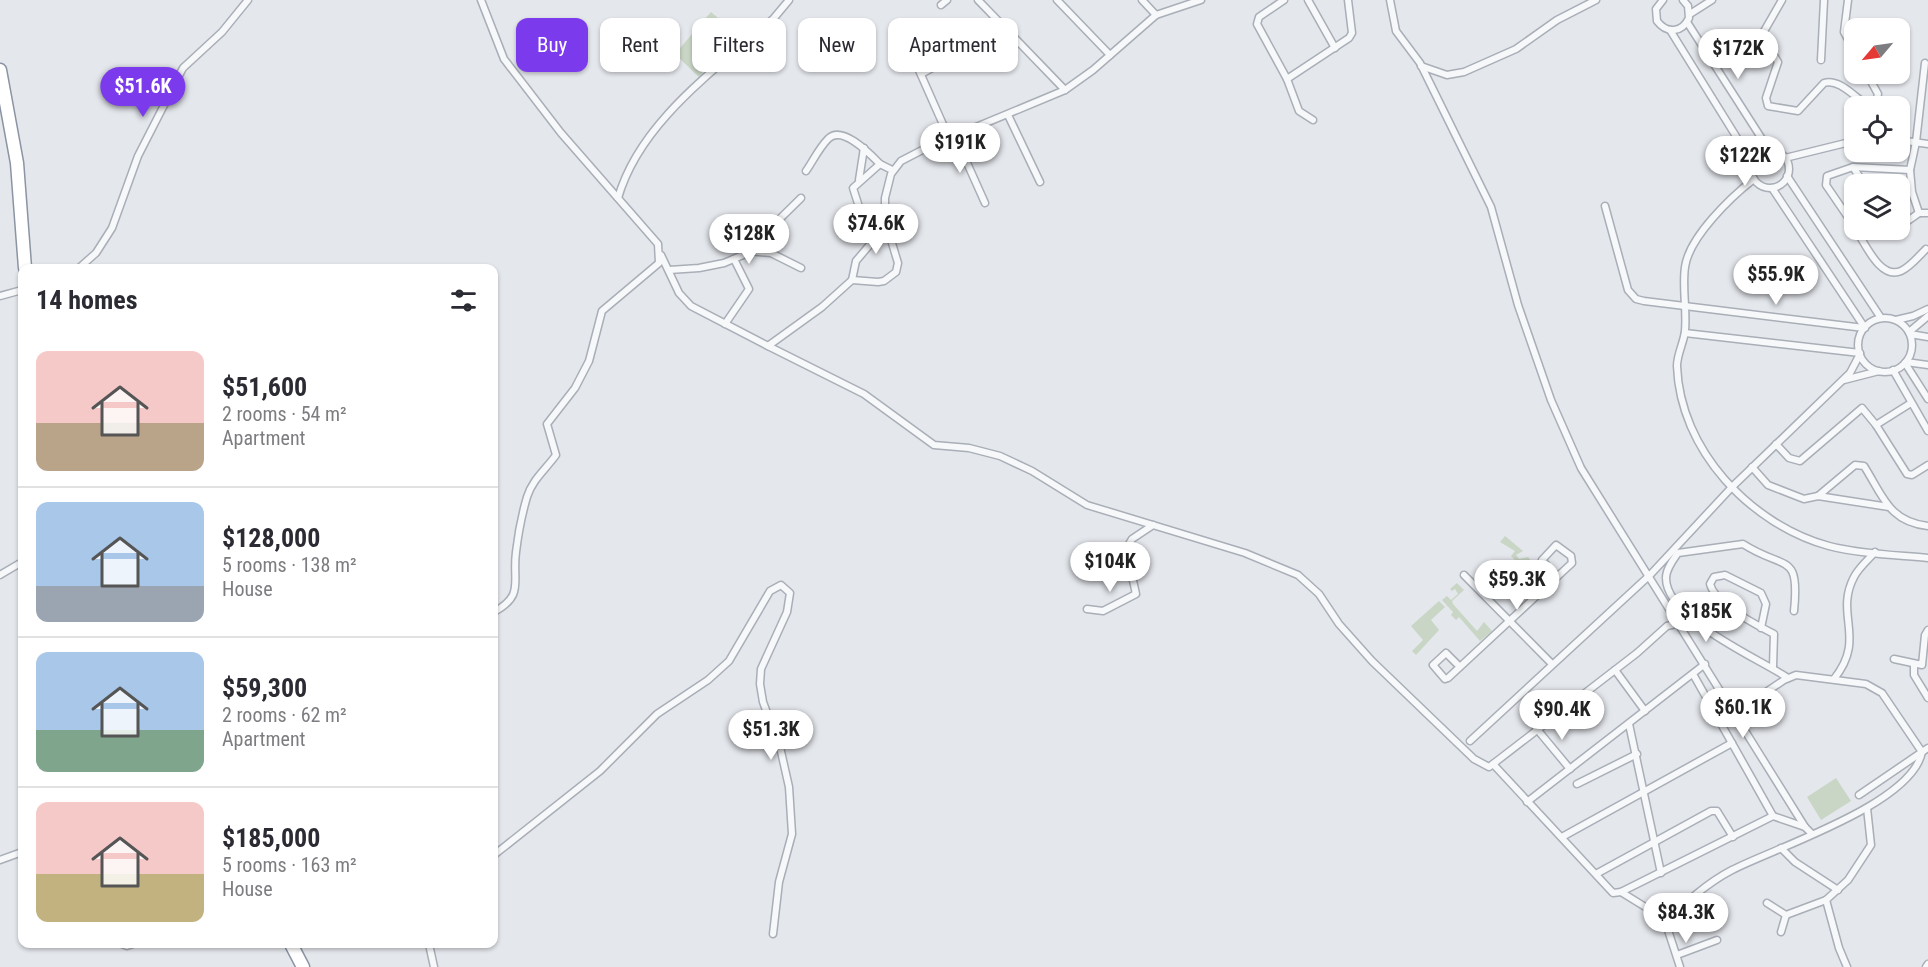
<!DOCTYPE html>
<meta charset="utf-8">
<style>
:root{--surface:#fff;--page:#f2f2f3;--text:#2b2b33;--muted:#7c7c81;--line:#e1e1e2;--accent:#7c3aed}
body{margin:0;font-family:"Roboto Condensed",sans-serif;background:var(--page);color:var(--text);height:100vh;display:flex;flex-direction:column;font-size:22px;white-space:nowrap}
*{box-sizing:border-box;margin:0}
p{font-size:20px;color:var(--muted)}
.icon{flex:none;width:33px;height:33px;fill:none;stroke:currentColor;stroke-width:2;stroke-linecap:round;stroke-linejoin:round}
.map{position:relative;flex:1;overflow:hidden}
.panel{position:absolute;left:18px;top:264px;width:480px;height:684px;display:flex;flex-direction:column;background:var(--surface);border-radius:12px;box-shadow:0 2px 4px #0004}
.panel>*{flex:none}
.guide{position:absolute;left:516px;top:18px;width:570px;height:54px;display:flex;gap:12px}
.needle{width:39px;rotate:241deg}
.controls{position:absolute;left:1844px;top:18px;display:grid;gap:12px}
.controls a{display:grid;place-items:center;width:66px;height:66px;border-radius:12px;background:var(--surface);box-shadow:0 2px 4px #0004;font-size:30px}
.price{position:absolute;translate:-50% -51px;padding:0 14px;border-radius:21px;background:#fff;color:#222;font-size:20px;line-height:39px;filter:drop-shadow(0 2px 3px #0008)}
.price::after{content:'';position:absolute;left:50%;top:36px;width:18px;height:14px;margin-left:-9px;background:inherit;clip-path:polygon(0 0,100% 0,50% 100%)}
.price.active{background:var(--accent);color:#fff}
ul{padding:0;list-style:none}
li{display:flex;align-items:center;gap:18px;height:150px;padding:0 18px}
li+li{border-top:2px solid var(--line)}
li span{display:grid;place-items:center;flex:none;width:168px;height:120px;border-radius:12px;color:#555}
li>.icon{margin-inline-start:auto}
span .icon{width:72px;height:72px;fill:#fffc;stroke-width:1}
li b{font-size:26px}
h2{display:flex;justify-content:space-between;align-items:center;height:72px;padding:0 18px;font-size:26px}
.pill{padding:0 21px;border-radius:12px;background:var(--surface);box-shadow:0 2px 4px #0004;font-size:21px;line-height:54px}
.pill.active{background:var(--accent);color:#fff}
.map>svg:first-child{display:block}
.green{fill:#c9d6c5}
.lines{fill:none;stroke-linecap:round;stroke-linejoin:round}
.street-casing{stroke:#a9aeb7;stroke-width:9}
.highway-casing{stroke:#8b94a3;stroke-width:15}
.street{stroke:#f7f8fa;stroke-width:6}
.highway{stroke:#fff;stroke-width:12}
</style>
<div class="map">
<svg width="1928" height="967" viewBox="0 0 1928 967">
<rect width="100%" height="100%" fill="#e4e7ec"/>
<g class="green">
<path d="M 711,12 L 736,33 L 699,77 L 675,54 Z"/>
<path d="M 1505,536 L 1523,551 L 1516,555 L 1519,559 L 1528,557 L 1534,564 L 1530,568 L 1522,564 L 1508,573 L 1505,570 L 1516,561 L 1511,556 L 1515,551 L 1500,542 Z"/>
<path d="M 1457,583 L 1464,590 L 1452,601 L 1453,604 L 1477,631 L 1484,622 L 1492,631 L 1480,641 L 1459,617 L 1456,620 L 1451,615 L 1453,612 L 1442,600 L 1447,596 L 1451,600 L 1458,594 L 1455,589 L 1452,591 L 1450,589 Z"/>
<path d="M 1439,601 L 1445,607 L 1431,620 L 1439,630 L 1416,655 L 1412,651 L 1423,640 L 1411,626 Z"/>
<path d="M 1836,778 L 1851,801 L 1821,820 L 1807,797 Z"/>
</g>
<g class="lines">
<g class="street-casing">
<g id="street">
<path d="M 481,0 L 504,59 L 561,133 L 658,244 L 659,263 L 602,311 L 589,361 L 575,388 L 547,424 L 556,455 C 546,469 532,480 527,497 C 522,514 518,535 516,552 C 512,582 525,595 494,612"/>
<path d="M 978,0 L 1065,90"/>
<path d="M 1057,0 L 1110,55"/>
<path d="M 1142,0 L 1156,15"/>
<path d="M 1201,0 L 1156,15 L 1093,70 L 1065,90 L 928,147 L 901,161 L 891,174 L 885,198 L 885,220 L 898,263 L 896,272 L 884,281 L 878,282 L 852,280 L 822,307 L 768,346 L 864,394 L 934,445 L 969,448 L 1000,456 L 1032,471 L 1087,505 L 1245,553 L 1298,575 L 1319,594 L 1339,624 L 1372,661 L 1474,759 L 1489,767 L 1493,764 L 1613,893 L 1621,892 L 1773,816 L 1805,827"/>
<path d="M 1284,0 L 1259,17 L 1257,24 L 1287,79 L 1299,111 L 1313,120"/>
<path d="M 1308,0 L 1335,48"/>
<path d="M 1390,0 L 1396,31 L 1420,63 L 1491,207 L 1518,305 L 1551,400 L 1581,468 L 1805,827 L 1812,834"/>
<path d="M 1663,0 L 1656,9 L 1657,21 C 1667,34 1682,33 1689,18 L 1688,6 L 1683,0"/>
<path d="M 1782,0 L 1755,47 L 1758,54 L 1775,57 L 1778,62 L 1766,98 L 1768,106 L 1798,111 L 1824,83 C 1840,78 1856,99 1869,106"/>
<path d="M 1848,0 L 1844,32 L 1854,50"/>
<path d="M 941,5 L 947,0"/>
<path d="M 1690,14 L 1712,0"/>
<path d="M 1687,22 L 1769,150"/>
<path d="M 1670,30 L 1752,162"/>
<path d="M 906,41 L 949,138"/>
<path d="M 1821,60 L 1824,0"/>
<path d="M 1925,63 L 1916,142 L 1910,170 L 1912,192 L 1919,213 L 1928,213"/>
<path d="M 1421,66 L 1447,75 L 1464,72 L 1516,49 L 1557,20 L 1596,0"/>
<path d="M 921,74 L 1006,28"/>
<path d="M 1867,74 L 1878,94 L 1875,106"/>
<path d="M 1287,79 L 1349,38 L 1352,33 L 1348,0"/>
<path d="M 1008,115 L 1040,182"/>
<path d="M 955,136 L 985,203"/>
<path d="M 1899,140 L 1928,144"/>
<circle cx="1770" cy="169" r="19"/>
<path d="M 1785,158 L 1854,141"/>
<path d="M 1853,167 L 1864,184"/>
<path d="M 806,171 C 813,161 819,148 828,139 C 842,124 871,155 880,164"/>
<path d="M 1787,176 L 1881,318"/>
<path d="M 1754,179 C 1731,197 1689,237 1685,267 C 1682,288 1687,310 1685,331 C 1684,342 1677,354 1677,366 C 1680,450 1750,524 1829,546 C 1860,554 1896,555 1928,558"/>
<path d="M 859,180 L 864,148"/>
<path d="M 1772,188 L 1865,328"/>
<path d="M 618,198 C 640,121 717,69 774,18 L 789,0"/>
<path d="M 1605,206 L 1628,290 L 1636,299 L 1644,301 L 1864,328"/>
<path d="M 1854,226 L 1826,185 L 1827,176 L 1853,167 L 1910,170"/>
<path d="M 1899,227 L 1919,213"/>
<path d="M 1856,230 C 1865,243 1880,280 1901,271 C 1910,267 1919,256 1926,249"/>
<path d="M 882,231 L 861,213 L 853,188 L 880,164 L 892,170"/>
<path d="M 748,251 L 771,253 L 801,268"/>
<path d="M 661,255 L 679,293 L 691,306 L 768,346"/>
<path d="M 79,268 L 96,253 L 112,228 L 138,156 L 183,68 L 222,32 L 248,0"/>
<path d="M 669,270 L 699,268 L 724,263 L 743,255 L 801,198"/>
<path d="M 852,280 L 856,261 L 884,228"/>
<path d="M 0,296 L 22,290"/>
<circle cx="1885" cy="345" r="27"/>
<path d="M 1896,320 L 1913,316 L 1928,309"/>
<path d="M 725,324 L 749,289 L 734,259"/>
<path d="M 1909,332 L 1928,316"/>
<path d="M 1685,333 L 1860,353"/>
<path d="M 1910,334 L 1928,337"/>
<path d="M 1906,362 L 1928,365"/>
<path d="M 1905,363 L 1928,399"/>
<path d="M 1893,370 L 1928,431"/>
<path d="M 1844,380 L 1879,371"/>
<path d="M 1876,425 L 1911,403"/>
<path d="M 1776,444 L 1789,458 L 1800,461 L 1862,408 L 1876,425 L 1907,474 L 1912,475 L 1928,465"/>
<path d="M 1752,467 L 1768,485 L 1804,499 L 1818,496 L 1889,507"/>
<path d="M 1818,496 L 1855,465 L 1864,466 C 1883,496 1889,522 1928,526"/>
<path d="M 0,575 L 22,562"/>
<path d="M 1464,575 L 1552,664"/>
<path d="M 1087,609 L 1103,611 L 1136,594 L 1126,549 L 1132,539 L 1153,525"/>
<path d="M 1761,628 L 1766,604 L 1761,593 L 1725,575 L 1714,577 L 1710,584 C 1715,604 1756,625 1774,634 L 1773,667"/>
<path d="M 1894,659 L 1922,665 L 1925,635 L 1928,630"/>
<path d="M 1914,664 L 1914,675 L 1928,698"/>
<path d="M 1460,667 L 1446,653 L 1433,665 L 1445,679 L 1448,678 L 1572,563 L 1571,556 L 1556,545 L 1542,560 L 1557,577"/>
<path d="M 1615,670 L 1645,711"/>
<path d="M 1693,674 L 1773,816"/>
<path d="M 1788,678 C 1758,658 1666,619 1666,578 C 1666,569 1673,560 1678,553 L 1743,544 C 1785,571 1800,551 1794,611"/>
<path d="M 1834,679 C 1867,638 1834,615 1854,577 C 1859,567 1868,560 1875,552"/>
<path d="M 1735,713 L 1784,680 L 1796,675 L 1866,684 L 1882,693 L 1922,752 L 1859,795"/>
<path d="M 1629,724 L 1661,873"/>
<path d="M 1536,728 L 1570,769"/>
<path d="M 1470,741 L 1650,575 L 1732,487 L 1850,373 L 1860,354"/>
<path d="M 1493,764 L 1637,653 L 1667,626 L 1680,623"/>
<path d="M 1577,784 L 1637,754"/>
<path d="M 1527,802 L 1705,664"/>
<path d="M 1562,837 L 1732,743"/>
<path d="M 1781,848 L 1795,862 L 1838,890"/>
<path d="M 494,855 L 600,771 L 657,714 L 708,680 L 729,661 L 770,591 L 781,585 L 790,593 L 787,612 L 761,669 L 760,684 L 763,702 L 780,747 L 789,787 L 792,834 L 779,882 L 773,934"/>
<path d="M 0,860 L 22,852"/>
<path d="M 1596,874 L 1711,811 L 1717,811 L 1733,837"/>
<path d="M 1621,892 L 1668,921"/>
<path d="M 1826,900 L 1839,948 L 1847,967"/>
<path d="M 1767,903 L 1786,915 L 1826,900 L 1848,880 L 1871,845 L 1867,808"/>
<path d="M 1781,932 L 1786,915"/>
<path d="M 122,944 L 127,946 L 133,944"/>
<path d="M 429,944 L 434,967"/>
<path d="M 1677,955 L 1717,940"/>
<path d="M 1680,967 L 1666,924 C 1682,904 1709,882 1732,870 C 1777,847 1912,804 1922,752 L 1928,748"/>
<path d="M 1926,967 L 1928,964"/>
</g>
</g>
<g class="highway-casing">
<g id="highway">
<path d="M 0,70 L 17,163 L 25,268"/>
<path d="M 291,944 L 303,967"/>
</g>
</g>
<use href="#street" class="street"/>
<use href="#highway" class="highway"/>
</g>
</svg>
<div class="controls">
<a><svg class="needle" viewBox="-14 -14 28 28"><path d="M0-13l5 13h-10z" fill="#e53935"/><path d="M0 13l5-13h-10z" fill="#7c7c81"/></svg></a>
<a><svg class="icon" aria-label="locate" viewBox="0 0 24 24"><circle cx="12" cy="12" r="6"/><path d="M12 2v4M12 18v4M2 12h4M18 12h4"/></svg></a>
<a><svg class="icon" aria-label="layers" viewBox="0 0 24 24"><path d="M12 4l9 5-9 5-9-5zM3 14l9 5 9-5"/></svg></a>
</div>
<b class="price" style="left:1738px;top:80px">$172K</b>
<b class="price active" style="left:143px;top:118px">$51.6K</b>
<b class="price" style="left:960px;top:174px">$191K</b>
<b class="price" style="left:1745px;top:187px">$122K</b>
<b class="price" style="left:876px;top:255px">$74.6K</b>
<b class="price" style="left:749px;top:265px">$128K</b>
<b class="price" style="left:1776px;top:306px">$55.9K</b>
<b class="price" style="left:1110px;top:593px">$104K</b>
<b class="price" style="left:1517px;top:611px">$59.3K</b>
<b class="price" style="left:1706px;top:643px">$185K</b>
<b class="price" style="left:1743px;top:739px">$60.1K</b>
<b class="price" style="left:1562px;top:741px">$90.4K</b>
<b class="price" style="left:771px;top:761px">$51.3K</b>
<b class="price" style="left:1686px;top:944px">$84.3K</b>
<div class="guide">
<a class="pill active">Buy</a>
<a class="pill">Rent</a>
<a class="pill">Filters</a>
<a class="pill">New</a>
<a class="pill">Apartment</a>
</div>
<section class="panel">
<h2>14 homes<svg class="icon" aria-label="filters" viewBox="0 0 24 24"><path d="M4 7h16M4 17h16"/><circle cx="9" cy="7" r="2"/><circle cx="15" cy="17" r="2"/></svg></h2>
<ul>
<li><span style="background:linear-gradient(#f6c9c9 60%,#b9a48a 0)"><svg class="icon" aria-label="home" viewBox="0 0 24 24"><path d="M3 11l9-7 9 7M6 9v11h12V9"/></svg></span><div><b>$51,600</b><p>2 rooms · 54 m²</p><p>Apartment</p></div></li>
<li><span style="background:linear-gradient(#a9c7e8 70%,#9aa5b1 0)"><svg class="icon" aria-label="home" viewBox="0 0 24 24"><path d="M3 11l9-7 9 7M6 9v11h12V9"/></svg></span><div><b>$128,000</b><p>5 rooms · 138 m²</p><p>House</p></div></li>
<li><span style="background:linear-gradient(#a9c7e8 65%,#7fa58c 0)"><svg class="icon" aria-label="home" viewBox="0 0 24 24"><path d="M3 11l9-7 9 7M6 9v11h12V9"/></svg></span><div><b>$59,300</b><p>2 rooms · 62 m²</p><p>Apartment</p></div></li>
<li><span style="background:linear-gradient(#f6c9c9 60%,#c2b280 0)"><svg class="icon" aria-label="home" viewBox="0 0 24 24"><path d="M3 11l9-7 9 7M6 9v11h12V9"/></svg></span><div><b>$185,000</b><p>5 rooms · 163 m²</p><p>House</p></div></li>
</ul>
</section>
</div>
